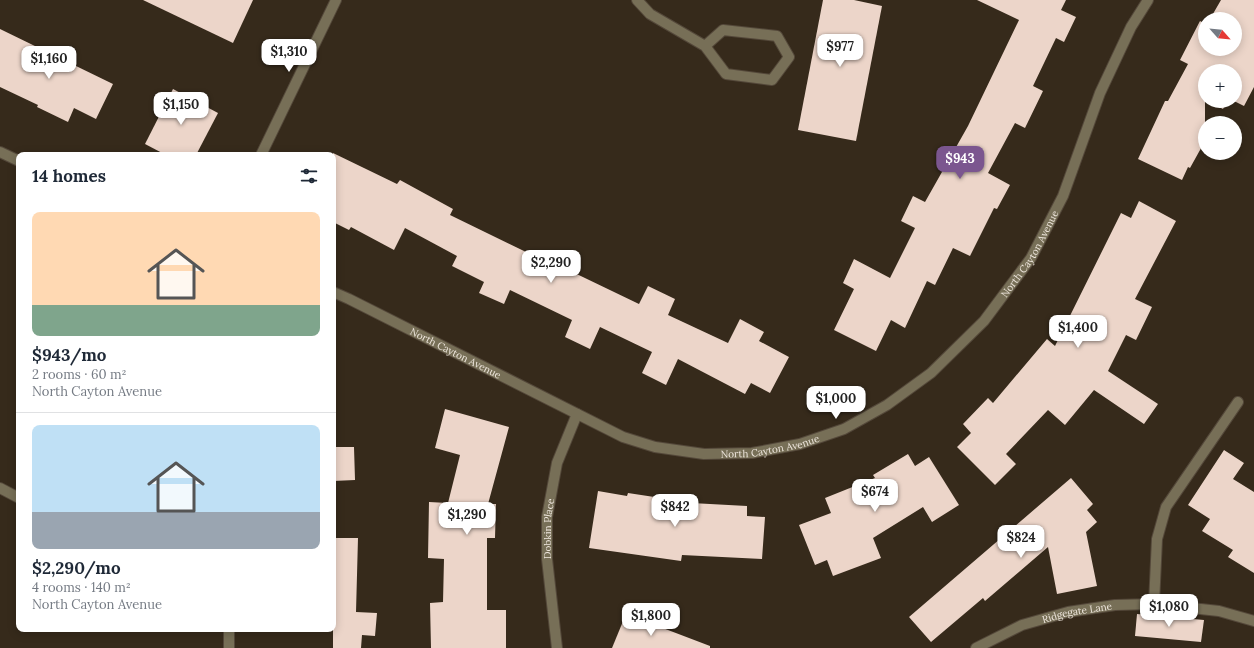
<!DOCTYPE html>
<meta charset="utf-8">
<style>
:root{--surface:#fff;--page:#f2f2f3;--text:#1f2937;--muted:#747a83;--line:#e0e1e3;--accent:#7b568f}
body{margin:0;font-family:Lora,serif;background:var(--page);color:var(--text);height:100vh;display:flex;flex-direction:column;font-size:15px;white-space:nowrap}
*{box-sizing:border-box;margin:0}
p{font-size:13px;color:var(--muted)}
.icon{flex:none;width:22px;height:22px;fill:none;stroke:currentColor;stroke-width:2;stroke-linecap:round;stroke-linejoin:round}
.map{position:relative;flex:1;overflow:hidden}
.side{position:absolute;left:16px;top:152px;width:320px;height:480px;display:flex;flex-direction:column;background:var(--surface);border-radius:8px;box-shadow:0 2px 10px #0003}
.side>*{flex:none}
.needle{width:26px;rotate:117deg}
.controls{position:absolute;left:1198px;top:12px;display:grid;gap:8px}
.controls a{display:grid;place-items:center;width:44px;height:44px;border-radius:50%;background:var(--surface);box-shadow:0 2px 10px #0003;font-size:20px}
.price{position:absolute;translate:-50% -34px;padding:0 9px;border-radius:8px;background:#fff;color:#222;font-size:13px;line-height:26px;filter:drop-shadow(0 1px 2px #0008)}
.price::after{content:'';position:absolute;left:50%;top:24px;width:12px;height:9px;margin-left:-6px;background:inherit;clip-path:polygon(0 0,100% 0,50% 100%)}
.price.active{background:var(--accent);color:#fff}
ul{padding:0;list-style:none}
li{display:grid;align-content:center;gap:8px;height:212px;padding:0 16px}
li+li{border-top:1px solid var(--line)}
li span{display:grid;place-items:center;height:124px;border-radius:8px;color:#555}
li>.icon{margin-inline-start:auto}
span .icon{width:72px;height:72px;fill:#fffc;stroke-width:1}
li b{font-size:17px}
h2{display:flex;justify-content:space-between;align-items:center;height:48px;padding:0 16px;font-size:17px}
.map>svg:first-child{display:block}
.building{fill:#ecd5c9}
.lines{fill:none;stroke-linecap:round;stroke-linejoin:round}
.minor-casing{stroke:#54483a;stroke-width:12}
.minor{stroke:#776f57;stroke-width:10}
.labels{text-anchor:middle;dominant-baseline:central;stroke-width:4;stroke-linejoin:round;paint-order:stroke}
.street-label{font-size:10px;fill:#efe7de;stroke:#362a1b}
</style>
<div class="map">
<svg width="1254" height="648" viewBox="0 0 1254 648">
<rect width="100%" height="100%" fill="#362a1b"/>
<g class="building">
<path d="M 143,0 L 253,0 L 233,43 Z"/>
<path d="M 823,0 L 854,0 L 882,6 L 856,141 L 798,130 Z"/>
<path d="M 977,0 L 1066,0 L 1061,10 L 1076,17 L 1064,42 L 1056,38 L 1033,86 L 1043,91 L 1025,128 L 1015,123 L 988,173 L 1010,185 L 997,209 L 994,208 L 970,256 L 953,248 L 935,285 L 927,281 L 905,328 L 891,320 L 876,351 L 834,330 L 854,289 L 843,283 L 854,259 L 890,278 L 915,228 L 901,221 L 913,196 L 925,202 L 968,126 L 1019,20 Z"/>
<path d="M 1221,0 L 1254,0 L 1254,87 L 1244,106 L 1234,101 L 1235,71 L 1205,71 L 1205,141 L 1190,168 L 1188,167 L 1182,180 L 1138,159 L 1165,101 L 1168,101 L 1188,64 L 1180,60 L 1200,21 L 1205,24 L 1205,49 L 1235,49 L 1235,19 L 1210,19 Z"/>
<path d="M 0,29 L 113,84 L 96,119 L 74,108 L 68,122 L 37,107 L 38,105 L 0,87 Z"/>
<path d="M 173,89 L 218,113 L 196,155 L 166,155 L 145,144 Z"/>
<path d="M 1207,101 L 1227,101 L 1223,109 Z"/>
<path d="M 333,153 L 397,184 L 400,180 L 453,209 L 450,215 L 559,268 L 560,266 L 639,304 L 648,286 L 675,299 L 668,315 L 728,343 L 740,319 L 764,332 L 759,341 L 789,357 L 770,393 L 751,383 L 745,394 L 678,359 L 666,385 L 642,373 L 652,352 L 600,327 L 590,349 L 565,337 L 572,320 L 510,290 L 504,304 L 479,293 L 484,282 L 452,266 L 457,256 L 405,228 L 394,250 L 351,227 L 349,230 L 333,222 Z"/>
<path d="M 1139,201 L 1176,221 L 1135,299 L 1152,307 L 1136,340 L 1126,335 L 1108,371 L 1158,404 L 1144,424 L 1094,390 L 1065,425 L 1048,410 L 1006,454 L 1016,464 L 995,485 L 957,447 L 971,433 L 963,424 L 988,398 L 993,403 L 1047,339 L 1055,346 L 1121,213 L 1131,218 Z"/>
<path d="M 445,409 L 509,427 L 488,504 L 496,504 L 495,538 L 487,538 L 487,610 L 506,610 L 506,648 L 431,648 L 430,603 L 443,602 L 444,559 L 428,558 L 429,502 L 448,503 L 460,455 L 435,448 Z"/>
<path d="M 333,447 L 354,447 L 355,480 L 333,481 Z"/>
<path d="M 1224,450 L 1244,463 L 1233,479 L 1254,492 L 1254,573 L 1228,557 L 1233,550 L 1202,531 L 1210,519 L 1188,505 Z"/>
<path d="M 908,454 L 915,466 L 929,457 L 959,505 L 932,522 L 923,507 L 873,538 L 881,558 L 833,576 L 827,560 L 815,565 L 799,525 L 831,513 L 825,498 L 875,478 L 873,475 Z"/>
<path d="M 1071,478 L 1093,504 L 1087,510 L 1097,522 L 1086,532 L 1097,586 L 1057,594 L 1048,547 L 985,601 L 983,598 L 931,642 L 909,617 Z"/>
<path d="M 598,491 L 627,496 L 628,493 L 674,500 L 673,502 L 747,506 L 747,516 L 765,517 L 762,559 L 682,555 L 681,561 L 589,548 Z"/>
<path d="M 333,538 L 358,538 L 356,612 L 377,613 L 375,636 L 362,635 L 361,648 L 333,648 Z"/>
<path d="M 626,614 L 710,646 L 710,648 L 612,648 Z"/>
<path d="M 1137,614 L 1204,620 L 1201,642 L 1135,636 Z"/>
</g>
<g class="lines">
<g class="minor-casing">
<g id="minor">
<path d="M 637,0 L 650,14 L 705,46 L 726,74 L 772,80 L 789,57 L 777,36 L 723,30 L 705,46"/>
<path d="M 0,152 L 19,161"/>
<path d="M 261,155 L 336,0"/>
<path id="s1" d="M 333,292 L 349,299 L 623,437 L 655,447 L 704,454 L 752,453 L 800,444 L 844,429 L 887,405 L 931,373 L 984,321 L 1031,258 L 1063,196 L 1100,93 L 1131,27 L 1148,0"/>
<path d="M 0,488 L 19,498"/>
<path d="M 1154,604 L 1157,539 L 1166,507 L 1238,402"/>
<path d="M 229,629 L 229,648"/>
<path id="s2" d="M 557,648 L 547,559 L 547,517 L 557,463 L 577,414"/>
<path id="s3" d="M 976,648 L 1022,625 L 1068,612 L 1115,605 L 1154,604 L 1219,611 L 1254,621"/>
</g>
</g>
<use href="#minor" class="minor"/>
</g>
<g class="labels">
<g class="street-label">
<text stroke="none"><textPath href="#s1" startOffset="810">North Cayton Avenue</textPath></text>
<text stroke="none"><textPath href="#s1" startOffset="137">North Cayton Avenue</textPath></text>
<text stroke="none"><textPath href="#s1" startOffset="474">North Cayton Avenue</textPath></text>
<text stroke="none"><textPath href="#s2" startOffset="120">Dobkin Place</textPath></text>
<text stroke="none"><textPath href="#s3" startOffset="108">Ridgegate Lane</textPath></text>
</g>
</g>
</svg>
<div class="controls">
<a><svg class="needle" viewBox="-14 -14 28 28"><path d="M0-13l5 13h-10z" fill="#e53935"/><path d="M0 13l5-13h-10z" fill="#747a83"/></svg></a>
<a>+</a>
<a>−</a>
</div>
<b class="price" style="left:840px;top:68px">$977</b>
<b class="price" style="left:289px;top:73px">$1,310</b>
<b class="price" style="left:49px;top:80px">$1,160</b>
<b class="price" style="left:181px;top:126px">$1,150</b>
<b class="price active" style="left:960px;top:180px">$943</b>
<b class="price" style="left:551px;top:284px">$2,290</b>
<b class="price" style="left:1078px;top:349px">$1,400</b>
<b class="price" style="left:836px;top:420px">$1,000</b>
<b class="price" style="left:875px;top:513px">$674</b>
<b class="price" style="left:675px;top:528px">$842</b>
<b class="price" style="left:467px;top:536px">$1,290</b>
<b class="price" style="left:1021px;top:559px">$824</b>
<b class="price" style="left:1169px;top:628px">$1,080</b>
<b class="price" style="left:651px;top:637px">$1,800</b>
<section class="side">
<h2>14 homes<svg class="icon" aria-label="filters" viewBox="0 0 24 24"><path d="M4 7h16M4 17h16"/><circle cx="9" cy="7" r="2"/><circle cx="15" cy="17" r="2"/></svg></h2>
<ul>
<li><span style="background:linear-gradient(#ffd9b3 75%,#7fa58c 0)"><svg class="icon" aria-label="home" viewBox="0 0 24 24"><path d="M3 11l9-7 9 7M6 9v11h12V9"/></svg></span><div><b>$943/mo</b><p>2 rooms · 60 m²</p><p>North Cayton Avenue</p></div></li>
<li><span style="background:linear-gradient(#bfe0f5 70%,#9aa5b1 0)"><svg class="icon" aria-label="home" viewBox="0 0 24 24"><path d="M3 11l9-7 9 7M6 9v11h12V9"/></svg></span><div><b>$2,290/mo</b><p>4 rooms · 140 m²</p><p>North Cayton Avenue</p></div></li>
</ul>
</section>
</div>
